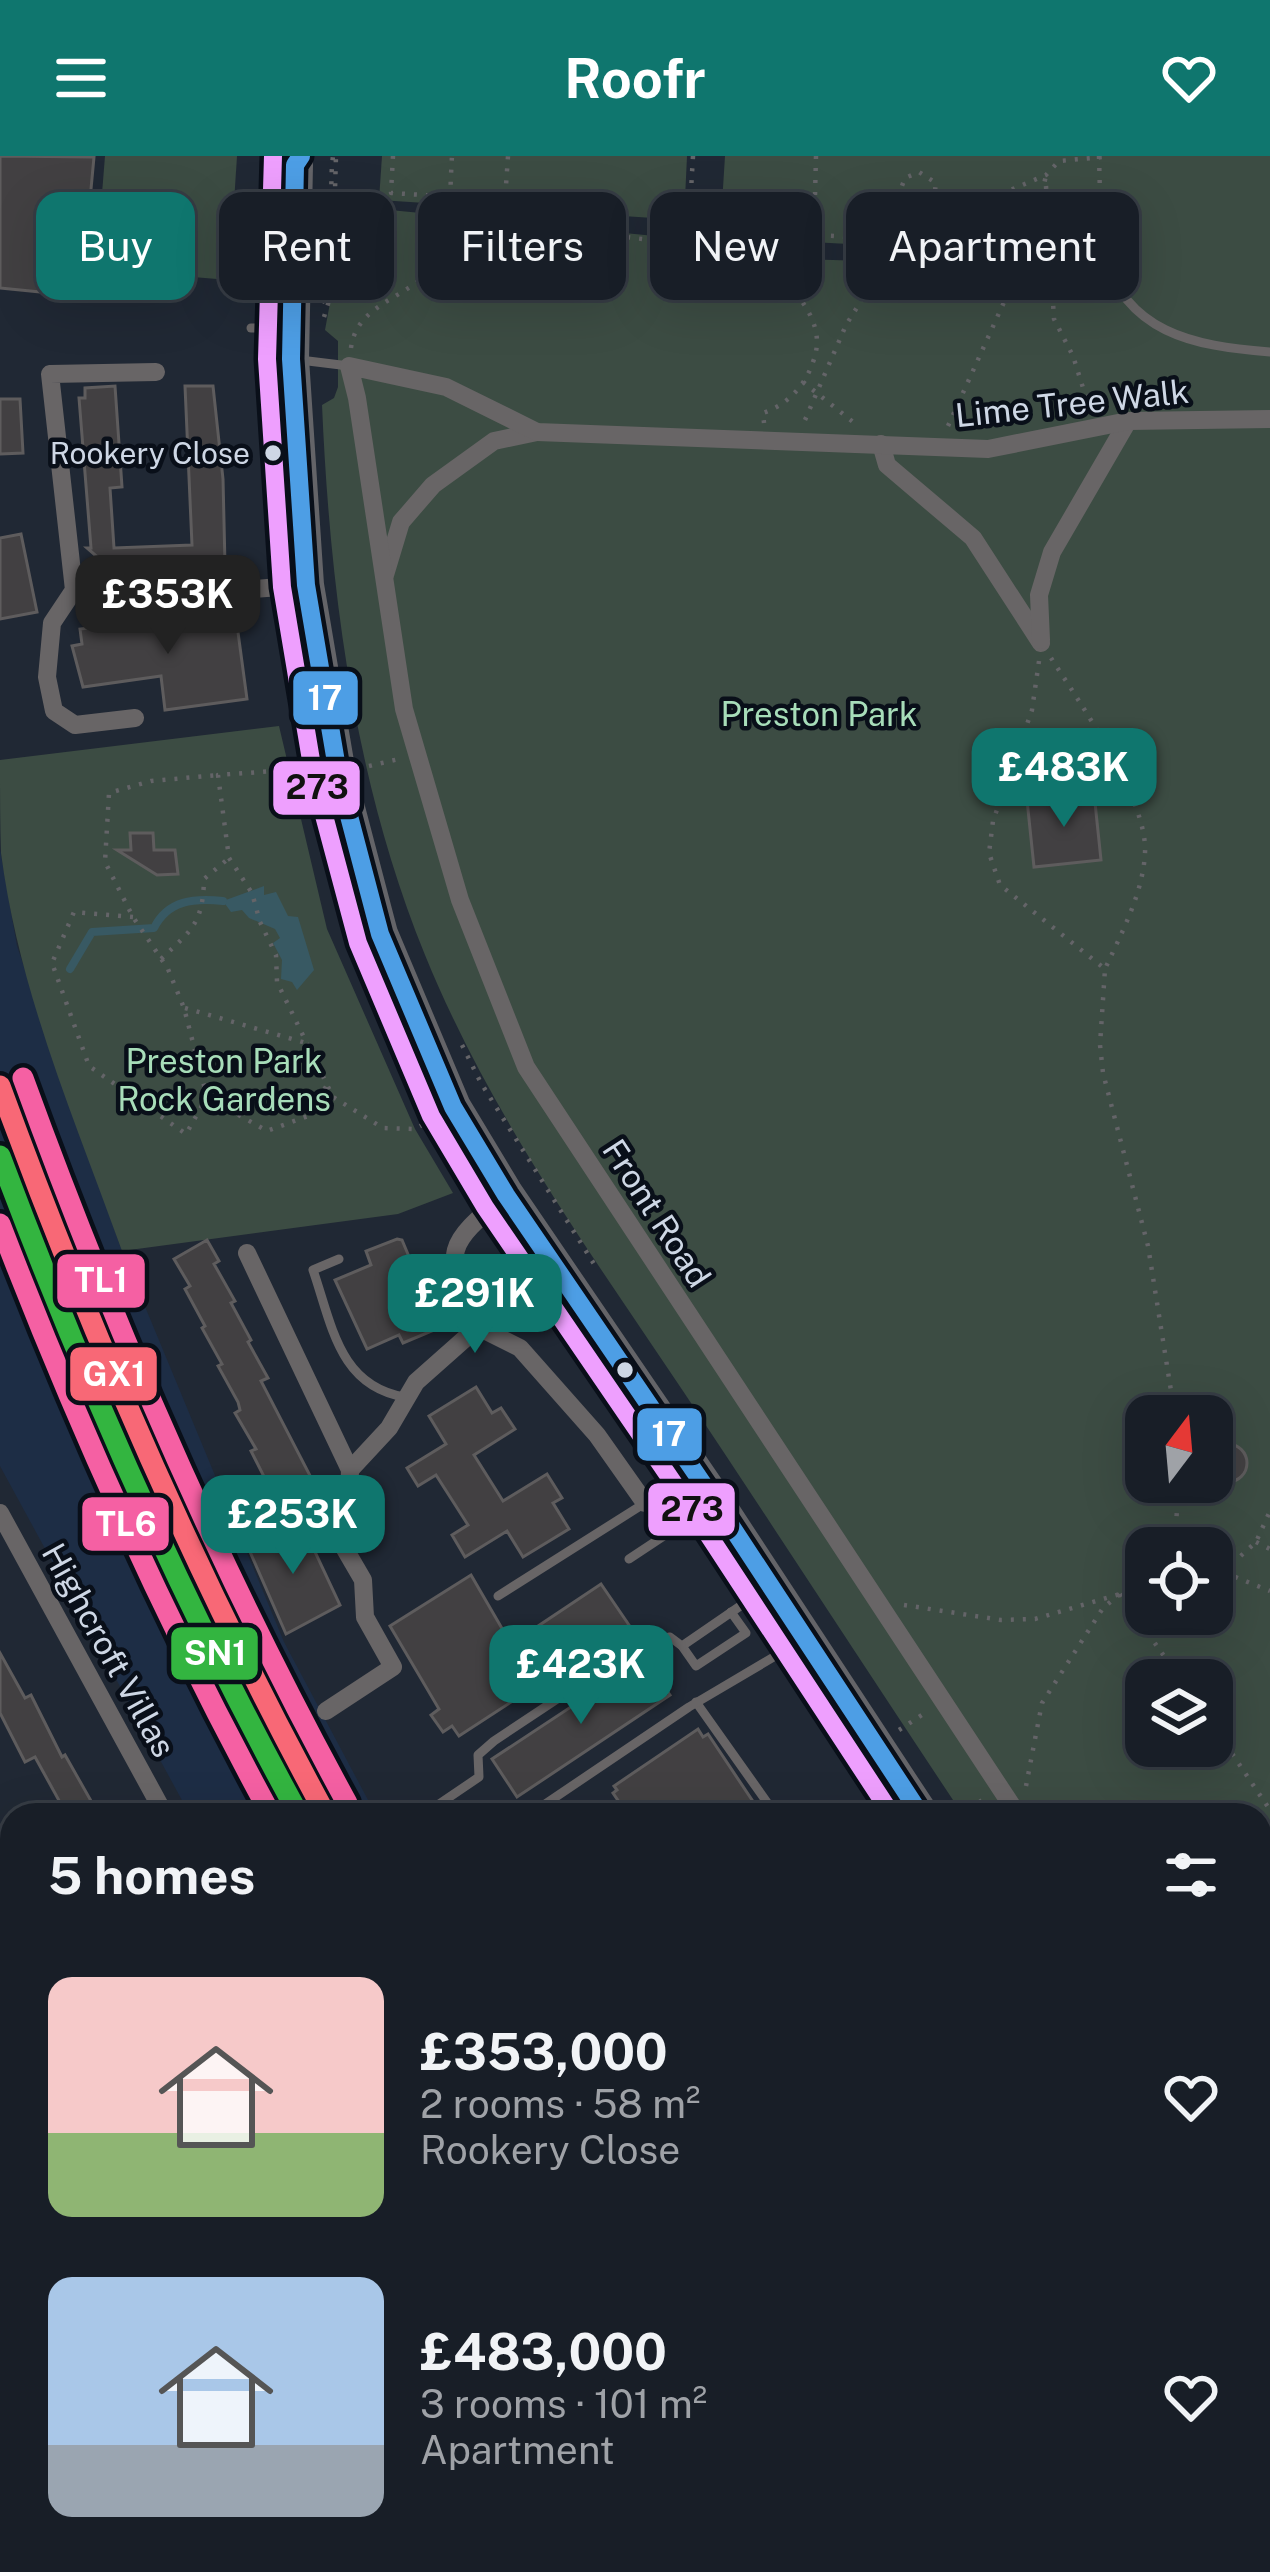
<!DOCTYPE html>
<meta charset="utf-8">
<style>
:root{--surface:#181e27;--page:#252b33;--text:#f1f3f6;--muted:#9fa2a7;--line:#363c44;--accent:#0f766e}
body{margin:0;font-family:"Public Sans",sans-serif;background:var(--page);color:var(--text);height:100vh;display:flex;flex-direction:column;font-size:45px;white-space:nowrap}
*{box-sizing:border-box;margin:0}
p{font-size:39px;color:var(--muted)}
.icon{flex:none;width:66px;height:66px;fill:none;stroke:currentColor;stroke-width:2;stroke-linecap:round;stroke-linejoin:round}
.map{position:relative;flex:1;overflow:hidden}
.side{position:absolute;left:0px;top:1647px;width:1272px;height:771px;display:flex;flex-direction:column;background:var(--surface);border-radius:36px 36px 0 0;box-shadow:0 12px 48px #0002,0 0 0 3px var(--line)}
.side>*{flex:none}
.hud{position:absolute;left:36px;top:36px;width:1200px;height:108px;display:flex;gap:24px}
.needle{width:78px;rotate:16deg}
.tools{position:absolute;left:1125px;top:1239px;display:grid;gap:24px}
.tools a{display:grid;place-items:center;width:108px;height:108px;border-radius:24px;background:var(--surface);box-shadow:0 12px 48px #0002,0 0 0 3px var(--line);font-size:60px}
.price{position:absolute;translate:-50% -102px;padding:0 27px;border-radius:24px;background:var(--accent);color:#fff;font-size:39px;line-height:78px;filter:drop-shadow(0 3px 6px #0008)}
.price::after{content:'';position:absolute;left:50%;top:72px;width:36px;height:27px;margin-left:-18px;background:inherit;clip-path:polygon(0 0,100% 0,50% 100%)}
.price.active{background:#222;color:#fff}
ul{padding:0;list-style:none}
li{display:flex;align-items:center;gap:36px;height:300px;padding:0 48px}
li span{display:grid;place-items:center;flex:none;width:336px;height:240px;border-radius:24px;color:#555}
li>.icon{margin-inline-start:auto}
span .icon{width:144px;height:144px;fill:#fffc;stroke-width:1}
li b{font-size:51px}
h2{display:flex;justify-content:space-between;align-items:center;height:144px;padding:0 48px;font-size:51px}
.chip{padding:0 42px;border-radius:24px;background:var(--surface);box-shadow:0 12px 48px #0002,0 0 0 3px var(--line);font-size:42px;line-height:108px}
.chip.active{background:var(--accent);color:#fff}
header{display:flex;justify-content:space-between;align-items:center;height:156px;padding:0 48px;background:var(--accent);color:#fff;font-size:54px;font-weight:700}
.map>svg:first-child{display:block}
.built{fill:#1d2d45}
.green{fill:#3c4c43;fill-rule:evenodd}
.water{fill:#385963}
.lines{fill:none;stroke-linecap:round;stroke-linejoin:round}
.stream{stroke:#385963;stroke-width:8}
.building{fill:#424042;stroke:#5e5c5d;stroke-width:3}
.path{stroke:#646468;stroke-width:4.5;stroke-dasharray:3 9;stroke-linecap:butt}
.lane{stroke:#686566;stroke-width:9}
.street{stroke:#686566;stroke-width:18}
.highway{stroke:#646468;stroke-width:36}
.bus-1-casing{stroke:#090f19;stroke-width:27}
.bus-2-casing{stroke:#090f19;stroke-width:27}
.bus-1{stroke:#4d9ee5;stroke-width:18}
.bus-2{stroke:#ee9ffe;stroke-width:18}
.rail-1-casing{stroke:#090f19;stroke-width:30}
.rail-2-casing{stroke:#090f19;stroke-width:30}
.rail-3-casing{stroke:#090f19;stroke-width:30}
.rail-4-casing{stroke:#090f19;stroke-width:30}
.rail-1{stroke:#f86876;stroke-width:21}
.rail-2{stroke:#33b540;stroke-width:21}
.rail-3{stroke:#f560a3;stroke-width:21}
.rail-4{stroke:#f560a3;stroke-width:21}
.bus-dot{fill:#ced7e5;stroke:#090f19;stroke-width:4.5}
.labels{text-anchor:middle;dominant-baseline:central;stroke-width:9;stroke-linejoin:round;paint-order:stroke}
.bus-label{font-size:30px;fill:#ced7e5;stroke:#090f19;text-anchor:end}
.street-label{font-size:33px;fill:#ced7e5;stroke:#090f19}
.park-label{font-size:33px;fill:#a7ddb9;stroke:#090f19}
.line-badge{stroke:#090f19;stroke-width:4.5}
.badge-label{font-size:33px;text-anchor:middle;font-weight:bold;fill:#fff}
.pale-badge-label{font-size:33px;text-anchor:middle;font-weight:bold;fill:#111}
</style>
<header><svg class="icon" aria-label="menu" viewBox="0 0 24 24"><path d="M4 6h16M4 12h16M4 18h16"/></svg>Roofr<svg class="icon" aria-label="heart" viewBox="0 0 24 24"><path d="M12 20l-8-8c-3-5 5-10 8-4 3-6 11-1 8 4z"/></svg></header>
<div class="map">
<svg width="1270" height="2416" viewBox="0 0 1270 2416">
<rect width="100%" height="100%" fill="#202834"/>
<g class="built">
<path d="M 0,693 L 17,790 L 122,1095 L 284,1486 L 376,1659 L 190,1659 L 0,1310 Z"/>
<path d="M 344,2406 L 484,2406 L 488,2416 L 309,2416 Z"/>
<path d="M 554,2406 L 905,2406 L 912,2416 L 558,2416 Z"/>
</g>
<g class="green">
<path d="M 105,0 L 237,0 L 229,124 L 96,113 Z"/>
<path d="M 382,0 L 687,0 L 684,64 L 379,44 Z"/>
<path d="M 725,0 L 1270,0 L 1270,2125 L 1260,2109 L 1260,1659 L 963,1659 C 869,1518 777,1376 683,1235 C 589,1095 489,956 425,799 C 354,625 330,434 322,249 L 334,242 L 338,231 L 338,185 L 325,174 L 339,98 L 339,49 L 665,81 C 681,107 701,94 720,80 ZM 862,74 L 876,89 L 864,105 L 740,101 L 742,82 L 848,88 ZM 1146,1260 L 1212,1260 L 1212,1326 L 1146,1326 ZM 1146,1392 L 1212,1392 L 1212,1458 L 1146,1458 ZM 1146,1524 L 1212,1524 L 1212,1590 L 1146,1590 Z"/>
<path d="M 279,570 L 327,773 L 415,973 L 453,1037 L 398,1058 L 122,1095 C 75,964 19,836 1,697 C 0,667 0,635 0,604 Z"/>
</g>
<path class="water" d="M 264,730 L 264,739 L 276,736 L 288,760 L 298,761 L 314,814 L 297,834 L 292,826 L 281,823 L 282,804 L 273,787 L 280,782 L 275,773 L 249,762 L 242,754 L 231,756 L 223,745 Z"/>
<g class="lines">
<path class="stream" d="M 70,813 L 92,776 L 154,772 C 168,744 194,742 223,745"/>
</g>
<g class="building">
<path d="M 0,0 L 94,1 L 81,140 L 0,132 Z"/>
<path d="M 115,230 L 122,331 L 110,332 L 114,392 L 192,389 L 185,230 L 213,230 L 223,323 L 225,409 L 189,410 L 189,417 L 165,420 L 118,419 L 87,392 L 91,392 L 79,242 L 85,242 L 85,232 Z"/>
<path d="M 0,243 L 20,243 L 23,297 L 0,298 Z"/>
<path d="M 21,378 L 37,456 L 0,463 L 0,382 Z"/>
<path d="M 235,454 L 247,543 L 165,554 L 161,520 L 83,531 L 72,490 L 82,488 L 80,473 L 129,467 L 128,462 L 155,458 L 156,464 Z"/>
<path d="M 1094,637 L 1101,704 L 1034,711 L 1027,644 Z"/>
<path d="M 130,677 L 153,677 L 154,694 L 175,694 L 178,718 L 157,719 L 117,694 L 131,694 Z"/>
<path d="M 397,1083 L 402,1084 L 439,1172 L 403,1187 L 399,1179 L 367,1193 L 335,1124 L 371,1109 L 366,1095 Z"/>
<path d="M 207,1084 L 219,1105 L 214,1108 L 235,1145 L 231,1147 L 251,1184 L 248,1186 L 268,1222 L 261,1225 L 318,1335 L 314,1337 L 319,1344 L 286,1364 L 251,1295 L 256,1293 L 235,1257 L 240,1254 L 238,1246 L 218,1210 L 222,1208 L 202,1172 L 205,1170 L 185,1133 L 190,1130 L 174,1103 Z"/>
<path d="M 476,1231 L 492,1257 L 501,1252 L 515,1273 L 474,1299 L 503,1345 L 547,1318 L 562,1342 L 553,1347 L 569,1373 L 523,1401 L 507,1375 L 465,1401 L 452,1379 L 468,1369 L 436,1319 L 418,1330 L 407,1312 L 446,1288 L 429,1260 Z"/>
<circle cx="1228" cy="1307" r="19"/>
<path d="M 301,1366 L 340,1449 L 286,1478 L 247,1389 Z"/>
<path d="M 471,1419 L 511,1488 L 601,1428 L 629,1469 L 459,1580 L 452,1570 L 443,1576 L 431,1559 L 439,1553 L 390,1470 Z"/>
<path d="M 0,1497 L 25,1542 L 31,1539 L 62,1601 L 65,1599 L 99,1659 L 67,1659 L 35,1601 L 25,1606 L 0,1557 Z"/>
<path d="M 645,1502 L 670,1539 L 517,1641 L 492,1603 Z"/>
<path d="M 698,1573 L 703,1581 L 708,1578 L 756,1650 L 744,1659 L 628,1659 L 613,1637 L 617,1634 L 614,1630 Z"/>
</g>
<g class="lines">
<g class="path">
<path d="M 393,0 L 391,37 L 505,44 L 508,0"/>
<path d="M 693,0 C 691,39 686,71 708,104"/>
<path d="M 816,0 L 814,79 L 854,81 L 881,113"/>
<path d="M 1099,0 L 1101,78"/>
<path d="M 1046,30 L 1054,163 L 1073,200 L 1084,235 L 1094,249"/>
<path d="M 934,42 L 913,50 L 900,35 L 905,22 L 919,16 L 936,27 L 934,42 L 949,60"/>
<path d="M 442,95 L 483,84 L 514,90 C 521,85 529,77 537,75 C 547,73 648,82 659,86 C 667,88 673,97 682,100 C 728,114 788,109 811,161 C 818,176 819,190 813,206 C 805,230 787,249 763,257 L 764,267"/>
<path d="M 322,147 C 341,103 327,47 333,0"/>
<path d="M 324,161 L 332,135 L 336,0"/>
<path d="M 351,192 C 358,139 426,143 442,93 C 451,65 450,29 452,0"/>
<path d="M 803,226 L 853,266"/>
<path d="M 805,264 L 846,169 L 881,113 L 949,60 L 1046,19 L 1059,5 L 1103,1"/>
<path d="M 948,270 L 1033,82 L 1046,19"/>
<path d="M 1051,502 C 1080,547 1148,644 1145,697 C 1143,737 1122,776 1105,813"/>
<path d="M 1039,505 L 1032,554 L 993,665 L 989,697 L 1000,729 L 1105,813 L 1100,889 L 1103,917 L 1148,1090 L 1175,1260"/>
<path d="M 369,610 L 399,603"/>
<path d="M 302,613 L 218,619 L 229,702 L 252,737 L 260,766 L 276,799 L 277,826 L 333,941 L 383,972 L 415,973 L 431,964"/>
<path d="M 133,761 L 74,756 L 52,807 L 89,910 L 186,978 L 207,941 L 184,852 L 168,813 L 133,761 L 105,706 L 109,637 L 151,625 L 218,619"/>
<path d="M 161,803 C 192,774 203,767 204,723 L 229,702"/>
<path d="M 185,852 L 306,887"/>
<path d="M 462,889 L 481,927 L 594,1108"/>
<path d="M 207,941 L 267,975 L 308,960 L 327,929"/>
<path d="M 1212,1325 L 1221,1330 L 1222,1325"/>
<path d="M 1175,1382 L 1182,1392"/>
<path d="M 1256,1386 L 1270,1393"/>
<path d="M 1165,1392 L 1175,1382 L 1179,1326"/>
<path d="M 1212,1416 L 1223,1416 L 1270,1435"/>
<path d="M 1223,1416 L 1256,1386 L 1270,1355"/>
<path d="M 1120,1438 L 1181,1524"/>
<path d="M 904,1449 L 1001,1464 L 1035,1463 L 1120,1438 L 1146,1412"/>
<path d="M 1212,1568 L 1270,1654"/>
<path d="M 899,1574 L 928,1555"/>
<path d="M 1026,1630 L 1042,1547 L 1103,1452 L 1120,1438 L 1146,1431"/>
<path d="M 959,1659 L 984,1643"/>
<path d="M 1260,1979 L 1270,1972"/>
<path d="M 448,2406 L 451,2416"/>
<path d="M 343,2416 L 380,2406"/>
</g>
<g class="lane">
<path d="M 1101,94 C 1126,177 1192,190 1270,196"/>
<path d="M 251,172 L 282,172"/>
<path d="M 300,204 L 349,210"/>
<path d="M 339,1103 L 313,1114 C 332,1169 339,1230 405,1241"/>
<path d="M 629,1403 L 706,1352"/>
<path d="M 498,1440 L 645,1347"/>
<path d="M 682,1490 L 696,1510 L 746,1477 L 731,1456"/>
<path d="M 696,1546 L 776,1659"/>
<path d="M 423,1659 L 479,1621 L 478,1599 L 494,1585 L 640,1488 L 670,1481 L 682,1490 L 765,1433"/>
<path d="M 529,1659 L 689,1551 L 799,1486"/>
<path d="M 1260,2324 L 1270,2316"/>
</g>
<g class="street">
<path d="M 881,288 L 887,309 L 973,382 L 1041,487"/>
<path d="M 385,419 L 401,366 L 433,329 L 494,285 L 537,276"/>
<path d="M 74,434 L 138,442 L 306,429"/>
<path d="M 1041,484 L 1039,439 L 1052,396 L 1128,265"/>
<path d="M 135,562 L 75,569 L 54,555 L 47,521 L 52,467 L 74,434 L 50,218 L 156,216"/>
<path d="M 506,1039 C 440,1094 446,1095 478,1171 L 520,1192 L 597,1279 L 645,1347"/>
<path d="M 247,1097 L 350,1314 L 349,1342 L 324,1357 L 363,1424 L 365,1461 L 393,1511 L 326,1555"/>
<path d="M 350,1314 L 389,1272 L 416,1226 L 478,1171"/>
<path d="M 0,1357 L 165,1659"/>
<path d="M 875,1659 L 905,1634"/>
<path d="M 1018,1659 L 526,911 L 460,744 L 404,553 L 357,242 L 349,210 L 446,231 L 537,276 L 988,293 L 1128,265 L 1270,263"/>
<path d="M 0,1689 L 12,1691"/>
<path d="M 0,1797 L 12,1826"/>
<path d="M 1260,2022 L 1270,2038"/>
<path d="M 0,2127 L 12,2123"/>
<path d="M 0,2161 L 12,2220"/>
<path d="M 50,2406 L 52,2416"/>
<path d="M 259,2406 L 262,2416"/>
<path d="M 509,2406 L 513,2416"/>
<path d="M 930,2406 L 936,2416"/>
</g>
<g class="highway">
<path d="M 292,0 L 295,9 L 291,203 L 306,429 L 338,618 L 380,778 L 453,951 L 506,1039 L 716,1347 L 921,1659"/>
<path d="M 1260,2177 L 1270,2192"/>
</g>
<g class="bus-1-casing">
<path id="bus-1" d="M 301,0 L 295,9 L 291,203 L 306,429 L 338,618 L 380,778 L 453,951 L 506,1039 L 716,1347 L 921,1659"/>
</g>
<g class="bus-2-casing">
<path id="bus-2" d="M 273,0 L 267,203 L 282,431 L 314,622 L 358,787 L 431,960 L 485,1051 L 696,1360 L 892,1659"/>
</g>
<use href="#bus-1" class="bus-1"/>
<use href="#bus-2" class="bus-2"/>
<g class="rail-1-casing">
<path id="rail-1" d="M 0,930 C 92,1182 198,1424 326,1659"/>
</g>
<g class="rail-2-casing">
<path id="rail-2" d="M 0,1000 C 85,1227 182,1446 299,1659"/>
</g>
<g class="rail-3-casing">
<path id="rail-3" d="M 23,922 C 114,1172 219,1413 347,1647"/>
</g>
<g class="rail-4-casing">
<path id="rail-4" d="M 0,1068 C 78,1271 167,1468 271,1659"/>
</g>
<use href="#rail-1" class="rail-1"/>
<use href="#rail-2" class="rail-2"/>
<use href="#rail-3" class="rail-3"/>
<use href="#rail-4" class="rail-4"/>
</g>
<g class="bus-dot">
<circle cx="273" cy="297" r="10"/>
<circle cx="625" cy="1214" r="10"/>
</g>
<g class="labels">
<g class="bus-label">
<text x="250" y="297">Rookery Close</text>
</g>
<g class="street-label">
<text transform="translate(1072 247) rotate(-6)">Lime Tree Walk</text>
<text transform="translate(657 1057) rotate(57)">Front Road</text>
<text transform="translate(109 1494) rotate(61)">Highcroft Villas</text>
</g>
<g class="park-label">
<text x="819" y="558">Preston Park</text>
<text x="224" y="905">Preston Park<tspan x="224" dy="38">Rock Gardens</tspan></text>
</g>
</g>
<g class="line-badge">
<rect x="291" y="513" width="69" height="58" rx="12" fill="#4d9ee5"/>
<rect x="271" y="603" width="91" height="58" rx="12" fill="#ee9ffe"/>
<rect x="55" y="1096" width="92" height="58" rx="12" fill="#f560a3"/>
<rect x="68" y="1189" width="91" height="58" rx="12" fill="#f86876"/>
<rect x="635" y="1250" width="69" height="57" rx="12" fill="#4d9ee5"/>
<rect x="646" y="1325" width="91" height="57" rx="12" fill="#ee9ffe"/>
<rect x="80" y="1339" width="91" height="58" rx="12" fill="#f560a3"/>
<rect x="169" y="1469" width="91" height="57" rx="12" fill="#33b540"/>
</g>
<g class="badge-label">
<text x="325" y="554">17</text>
<text x="101" y="1136">TL1</text>
<text x="114" y="1230">GX1</text>
<text x="669" y="1290">17</text>
<text x="126" y="1380">TL6</text>
<text x="215" y="1509">SN1</text>
</g>
<g class="pale-badge-label">
<text x="317" y="643">273</text>
<text x="692" y="1365">273</text>
</g>
</svg>
<div class="tools">
<a><svg class="needle" viewBox="-14 -14 28 28"><path d="M0-13l5 13h-10z" fill="#e53935"/><path d="M0 13l5-13h-10z" fill="#9fa2a7"/></svg></a>
<a><svg class="icon" aria-label="locate" viewBox="0 0 24 24"><circle cx="12" cy="12" r="6"/><path d="M12 2v4M12 18v4M2 12h4M18 12h4"/></svg></a>
<a><svg class="icon" aria-label="layers" viewBox="0 0 24 24"><path d="M12 4l9 5-9 5-9-5zM3 14l9 5 9-5"/></svg></a>
</div>
<b class="price active" style="left:168px;top:501px">£353K</b>
<b class="price" style="left:1064px;top:674px">£483K</b>
<b class="price" style="left:475px;top:1200px">£291K</b>
<b class="price" style="left:293px;top:1421px">£253K</b>
<b class="price" style="left:581px;top:1571px">£423K</b>
<div class="hud">
<a class="chip active">Buy</a>
<a class="chip">Rent</a>
<a class="chip">Filters</a>
<a class="chip">New</a>
<a class="chip">Apartment</a>
</div>
<section class="side">
<h2>5 homes<svg class="icon" aria-label="filters" viewBox="0 0 24 24"><path d="M4 7h16M4 17h16"/><circle cx="9" cy="7" r="2"/><circle cx="15" cy="17" r="2"/></svg></h2>
<ul>
<li><span style="background:linear-gradient(#f6c9c9 65%,#8fb573 0)"><svg class="icon" aria-label="home" viewBox="0 0 24 24"><path d="M3 11l9-7 9 7M6 9v11h12V9"/></svg></span><div><b>£353,000</b><p>2 rooms · 58 m²</p><p>Rookery Close</p></div><svg class="icon" aria-label="heart" viewBox="0 0 24 24"><path d="M12 20l-8-8c-3-5 5-10 8-4 3-6 11-1 8 4z"/></svg></li>
<li><span style="background:linear-gradient(#a9c7e8 70%,#9aa5b1 0)"><svg class="icon" aria-label="home" viewBox="0 0 24 24"><path d="M3 11l9-7 9 7M6 9v11h12V9"/></svg></span><div><b>£483,000</b><p>3 rooms · 101 m²</p><p>Apartment</p></div><svg class="icon" aria-label="heart" viewBox="0 0 24 24"><path d="M12 20l-8-8c-3-5 5-10 8-4 3-6 11-1 8 4z"/></svg></li>
</ul>
</section>
</div>
